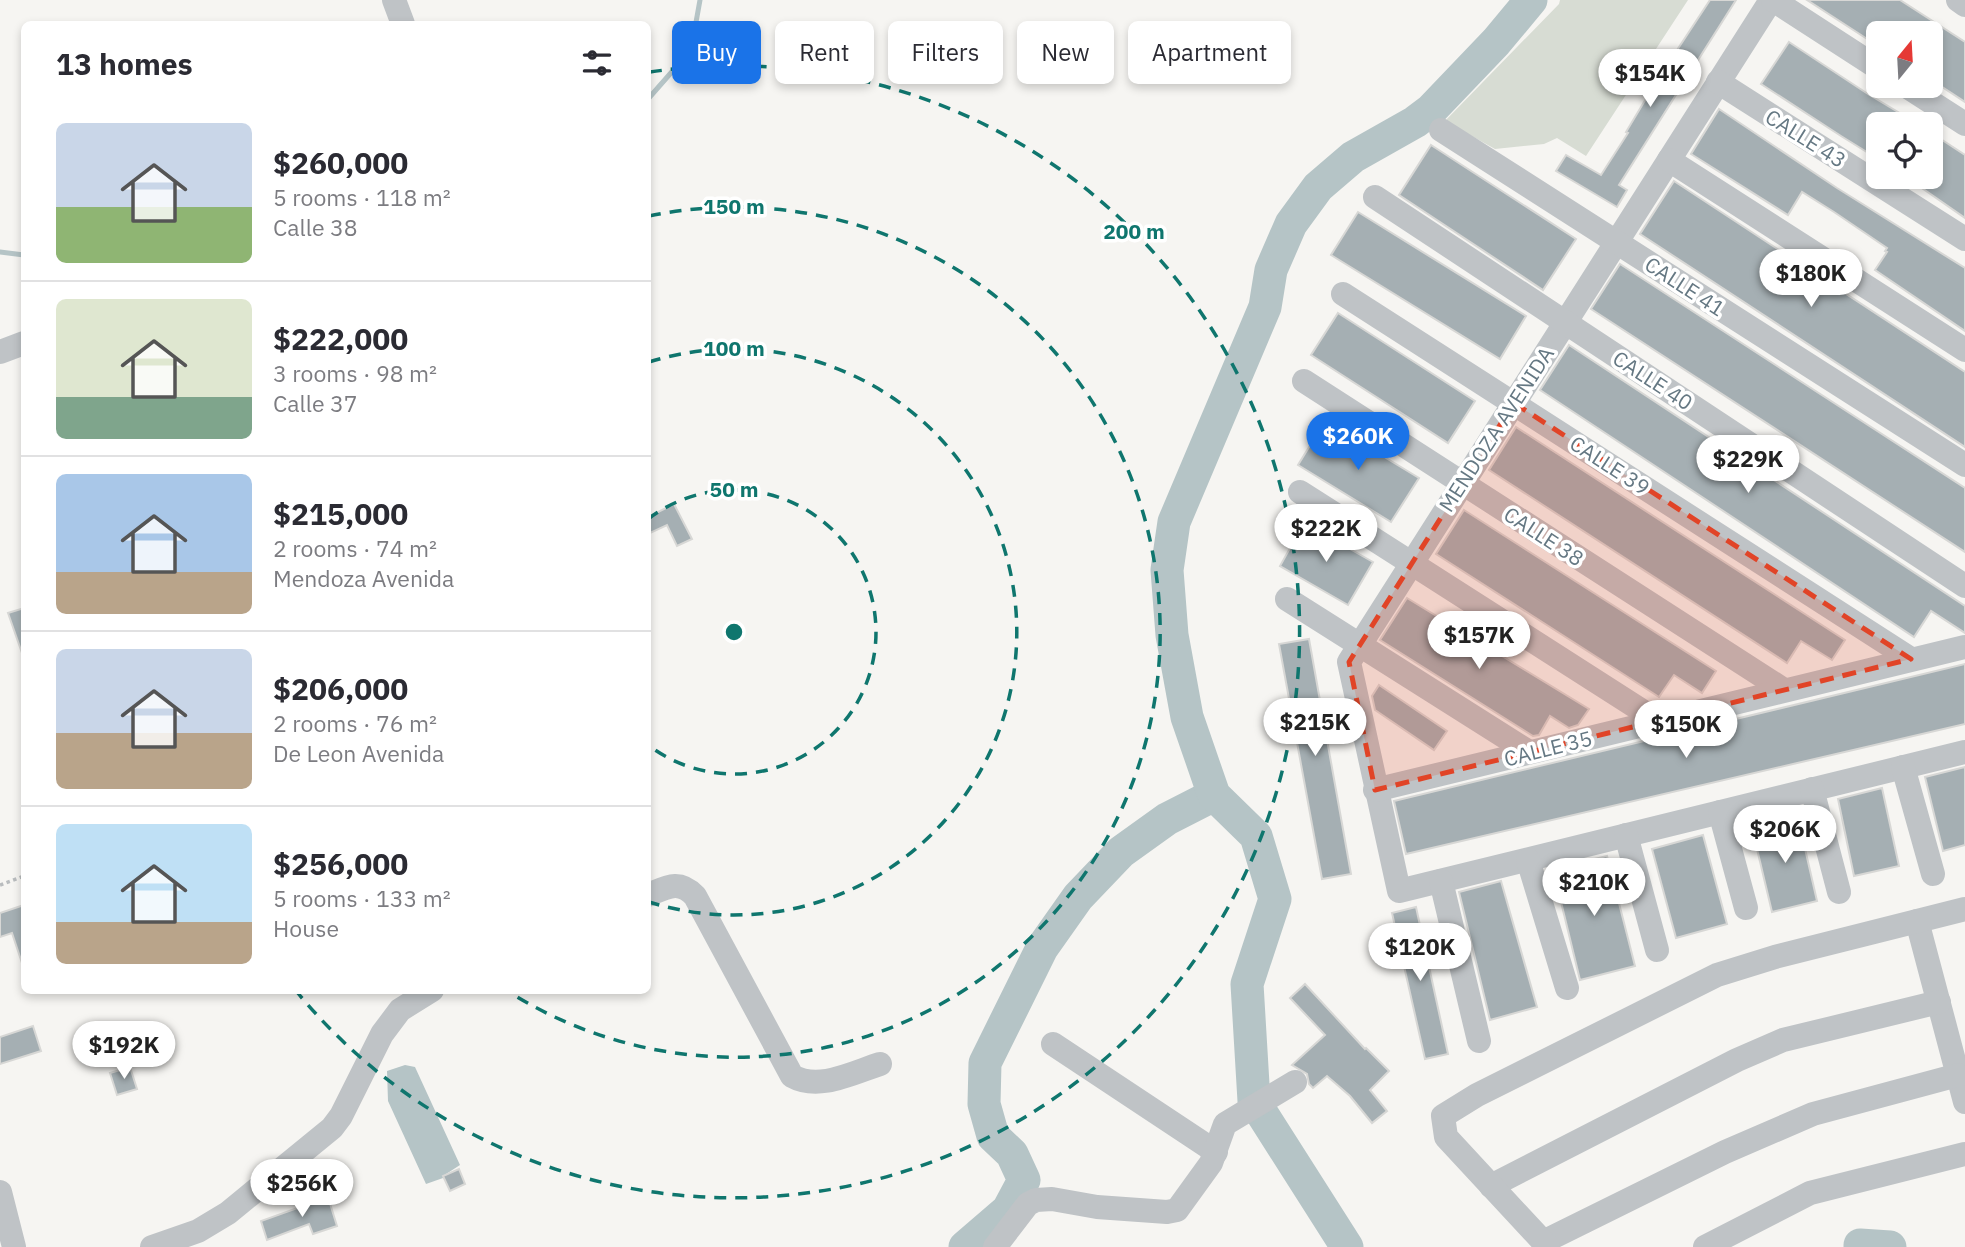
<!DOCTYPE html>
<meta charset="utf-8">
<style>
:root{--surface:#fff;--page:#f2f2f3;--text:#2b2b33;--muted:#7c7c81;--line:#e1e1e2;--accent:#1a73e8}
body{margin:0;font-family:"IBM Plex Sans",sans-serif;background:var(--page);color:var(--text);height:100vh;display:flex;flex-direction:column;font-size:26px;white-space:nowrap}
*{box-sizing:border-box;margin:0}
p{font-size:23px;color:var(--muted)}
.icon{flex:none;width:38px;height:38px;fill:none;stroke:currentColor;stroke-width:2;stroke-linecap:round;stroke-linejoin:round}
.map{position:relative;flex:1;overflow:hidden}
.drawer{position:absolute;left:21px;top:21px;width:630px;height:973px;display:flex;flex-direction:column;background:var(--surface);border-radius:10px;box-shadow:0 4px 10px #0003}
.drawer>*{flex:none}
.hud{position:absolute;left:672px;top:21px;width:665px;height:63px;display:flex;gap:14px}
.needle{width:46px;rotate:18deg}
.controls{position:absolute;left:1866px;top:21px;display:grid;gap:14px}
.controls a{display:grid;place-items:center;width:77px;height:77px;border-radius:10px;background:var(--surface);box-shadow:0 4px 10px #0003;font-size:35px}
.price{position:absolute;translate:-50% -60px;padding:0 16px;border-radius:24px;background:#fff;color:#222;font-size:23px;line-height:46px;filter:drop-shadow(0 2px 4px #0008)}
.price::after{content:'';position:absolute;left:50%;top:42px;width:21px;height:16px;margin-left:-10px;background:inherit;clip-path:polygon(0 0,100% 0,50% 100%)}
.price.on{background:var(--accent);color:#fff}
ul{padding:0;list-style:none}
li{display:flex;align-items:center;gap:21px;height:175px;padding:0 35px}
li+li{border-top:2px solid var(--line)}
li span{display:grid;place-items:center;flex:none;width:196px;height:140px;border-radius:10px;color:#555}
li>.icon{margin-inline-start:auto}
span .icon{width:84px;height:84px;fill:#fffc;stroke-width:1}
li b{font-size:30px}
h2{display:flex;justify-content:space-between;align-items:center;height:84px;padding:0 35px;font-size:30px}
.chip{padding:0 24px;border-radius:10px;background:var(--surface);box-shadow:0 4px 10px #0003;font-size:24px;line-height:63px}
.chip.on{background:var(--accent);color:#fff}
.map>svg:first-child{display:block}
.green{fill:#d7dcd3}
.water{fill:#b5c4c6}
.lines{fill:none;stroke-linecap:round;stroke-linejoin:round}
.stream{stroke:#b5c4c6;stroke-width:5}
.river{stroke:#b5c4c6;stroke-width:33}
.building{fill:#a5afb3;stroke:#d7d7d5;stroke-width:2}
.path{stroke:#b9bcbe;stroke-width:3.5;stroke-dasharray:3.5 3.5;stroke-linecap:butt}
.minor{stroke:#bfc3c6;stroke-width:24}
.marked{fill:#e14427;fill-opacity:0.2;stroke:#e14427;stroke-width:5;stroke-dasharray:14 9;stroke-linejoin:round}
.ring{fill:none;stroke:#0f766e;stroke-width:3.5;stroke-dasharray:12 9}
.labels{text-anchor:middle;dominant-baseline:central;stroke-width:7;stroke-linejoin:round;paint-order:stroke}
.street-label{font-size:21px;fill:#657883;stroke:#fff}
.centre{fill:#0f766e;stroke:#fff;stroke-width:3.5}
.ring-label{font-size:21px;text-anchor:middle;font-weight:bold;fill:#0f766e;stroke:#fff;stroke-width:7;stroke-linejoin:round;paint-order:stroke}
</style>
<div class="map">
<svg width="1965" height="1247" viewBox="0 0 1965 1247">
<rect width="100%" height="100%" fill="#f6f5f2"/>
<path class="green" d="M 1560,0 L 1688,0 L 1586,156 L 1557,138 L 1544,144 L 1495,149 L 1445,121 L 1559,4 Z"/>
<path class="water" d="M 405,1065 L 415,1067 L 460,1165 L 443,1176 L 443,1178 L 426,1184 L 388,1101 L 387,1071 Z"/>
<g class="lines">
<g class="stream">
<path d="M 648,99 L 691,50 L 700,0"/>
<path d="M 0,252 L 24,255"/>
</g>
<g class="river">
<path d="M 965,1247 L 1008,1210 L 1024,1180 L 1012,1154 L 993,1136 L 984,1104 L 985,1063 L 1042,948 L 1078,897 L 1121,852 L 1167,819 L 1214,795"/>
<path d="M 1347,1247 L 1254,1101 L 1247,984 L 1275,899 L 1256,836 L 1214,795 L 1187,717 L 1172,635 L 1167,570 L 1174,522 L 1265,307 L 1271,270 L 1291,224 L 1318,187 L 1353,157 L 1415,122 L 1431,110 L 1496,42 L 1531,0"/>
<path d="M 1860,1247 L 1860,1245 L 1890,1247"/>
</g>
</g>
<g class="building">
<path d="M 1710,0 L 1736,0 L 1619,185 L 1627,190 L 1617,207 L 1556,171 L 1566,155 L 1601,175 L 1628,133 L 1626,132 L 1656,82 Z"/>
<path d="M 1807,0 L 1900,0 L 1965,42 L 1965,102 L 1930,79 L 1930,33 L 1878,33 L 1878,46 Z"/>
<path d="M 1789,42 L 1868,94 L 1918,124 L 1878,124 L 1878,159 L 1841,136 L 1761,84 Z"/>
<path d="M 1719,109 L 1837,188 L 1965,268 L 1965,331 L 1875,270 L 1887,252 L 1885,251 L 1887,248 L 1834,212 L 1802,192 L 1788,215 L 1691,154 Z"/>
<path d="M 1930,132 L 1965,155 L 1965,218 L 1906,177 L 1930,177 Z"/>
<path d="M 1431,145 L 1576,239 L 1543,290 L 1399,195 Z"/>
<path d="M 1674,181 L 1965,372 L 1965,447 L 1640,234 Z"/>
<path d="M 1358,212 L 1526,316 L 1500,359 L 1331,255 Z"/>
<path d="M 1620,264 L 1965,488 L 1965,552 L 1591,309 Z"/>
<path d="M 1338,313 L 1475,401 L 1448,443 L 1311,355 Z"/>
<path d="M 1569,345 L 1965,606 L 1965,633 L 1931,611 L 1914,637 L 1540,390 Z"/>
<path d="M 1325,421 L 1419,478 L 1391,522 L 1298,465 Z"/>
<path d="M 1516,427 L 1845,640 L 1832,660 L 1801,641 L 1787,663 L 1489,470 Z"/>
<path d="M 674,504 L 692,539 L 677,546 L 667,525 L 648,534 L 648,517 Z"/>
<path d="M 1464,510 L 1716,671 L 1702,693 L 1674,675 L 1659,697 L 1436,554 Z"/>
<path d="M 1304,523 L 1373,562 L 1348,605 L 1280,566 Z"/>
<path d="M 1407,598 L 1589,709 L 1578,725 L 1569,728 L 1550,716 L 1539,735 L 1533,736 L 1380,640 Z"/>
<path d="M 24,608 L 24,653 L 22,653 L 8,613 Z"/>
<path d="M 1309,639 L 1351,874 L 1322,879 L 1279,644 Z"/>
<path d="M 1965,664 L 1965,724 L 1406,854 L 1394,801 Z"/>
<path d="M 1379,685 L 1447,731 L 1434,750 L 1375,710 L 1372,696 Z"/>
<path d="M 1965,767 L 1965,845 L 1943,851 L 1925,777 Z"/>
<path d="M 1882,788 L 1899,866 L 1854,876 L 1838,799 Z"/>
<path d="M 1798,818 L 1817,901 L 1772,912 L 1752,828 Z"/>
<path d="M 1703,835 L 1727,924 L 1676,938 L 1652,849 Z"/>
<path d="M 1607,856 L 1635,966 L 1580,980 L 1553,869 Z"/>
<path d="M 1501,881 L 1537,1007 L 1490,1020 L 1459,892 Z"/>
<path d="M 24,905 L 24,963 L 22,963 L 12,933 L 0,937 L 0,913 Z"/>
<path d="M 1416,907 L 1448,1054 L 1425,1059 L 1392,913 Z"/>
<path d="M 1305,984 L 1365,1049 L 1366,1048 L 1389,1071 L 1370,1090 L 1387,1111 L 1372,1123 L 1350,1096 L 1327,1076 L 1313,1088 L 1309,1084 L 1307,1074 L 1292,1065 L 1325,1035 L 1290,998 Z"/>
<path d="M 33,1026 L 41,1051 L 0,1064 L 0,1037 Z"/>
<path d="M 130,1067 L 137,1089 L 117,1095 L 110,1073 Z"/>
<path d="M 459,1169 L 465,1184 L 450,1191 L 443,1176 Z"/>
<path d="M 328,1197 L 337,1226 L 313,1234 L 309,1224 L 267,1240 L 261,1221 Z"/>
</g>
<g class="lines">
<path class="path" d="M 0,885 L 24,876"/>
<g class="minor">
<path d="M 394,0 L 403,24"/>
<path d="M 1771,0 L 1349,662 L 1399,891 L 1965,752"/>
<path d="M 1773,0 L 1878,68"/>
<path d="M 1958,0 L 1965,5"/>
<path d="M 1718,82 L 1965,239"/>
<path d="M 1906,86 L 1965,124"/>
<path d="M 1441,130 L 1965,465"/>
<path d="M 1669,160 L 1965,350"/>
<path d="M 1375,197 L 1965,586"/>
<path d="M 1343,294 L 1911,659"/>
<path d="M 0,352 L 24,343"/>
<path d="M 1304,381 L 1784,690"/>
<path d="M 1300,492 L 1658,721"/>
<path d="M 1287,599 L 1529,752"/>
<path d="M 1903,767 L 1933,874"/>
<path d="M 1812,789 L 1839,892"/>
<path d="M 1375,790 L 1965,647"/>
<path d="M 1720,812 L 1746,908"/>
<path d="M 1626,835 L 1657,950"/>
<path d="M 1528,860 L 1567,988"/>
<path d="M 1441,881 L 1479,1041"/>
<path d="M 648,895 C 667,887 679,879 695,896 L 792,1076 C 819,1091 852,1073 880,1064"/>
<path d="M 1917,921 L 1965,1102"/>
<path d="M 1053,1044 L 1216,1152"/>
<path d="M 1491,1186 L 1737,1060 L 1783,1040 L 1939,1002"/>
<path d="M 0,1192 L 14,1247"/>
<path d="M 1543,1242 L 1725,1152 L 1813,1114 L 1958,1075"/>
<path d="M 152,1247 L 198,1231 L 228,1213 L 332,1128 L 341,1116 L 382,1034 L 400,1010 L 432,990"/>
<path d="M 995,1247 L 1028,1204 L 1036,1200 L 1052,1199 L 1097,1207 L 1167,1212 L 1177,1210 L 1211,1163 L 1225,1124 L 1295,1082"/>
<path d="M 1548,1247 L 1446,1137 L 1443,1116 L 1477,1095 L 1717,975 L 1775,957 L 1965,909"/>
<path d="M 1705,1247 L 1810,1193 L 1965,1154"/>
</g>
</g>
<path class="marked" d="M 1514,403 L 1911,659 L 1375,790 L 1349,662 Z"/>
<g class="ring">
<path d="M648 519A142 142 0 1 1 648 745"/>
<path d="M649 362A283 283 0 1 1 649 902"/>
<path d="M649 216A425 425 0 1 1 509 992"/>
<path d="M650 72A566 566 0 1 1 297 992"/>
</g>
<g class="labels">
<g class="street-label">
<text transform="translate(1806 138) rotate(32)">CALLE 43</text>
<text transform="translate(1685 286) rotate(33)">CALLE 41</text>
<text transform="translate(1653 380) rotate(33)">CALLE 40</text>
<text transform="translate(1496 429) rotate(-57)">MENDOZA AVENIDA</text>
<text transform="translate(1610 465) rotate(33)">CALLE 39</text>
<text transform="translate(1544 536) rotate(33)">CALLE 38</text>
<text transform="translate(1548 748) rotate(-14)">CALLE 35</text>
</g>
</g>
<circle cx="734" cy="632" r="10" class="centre"/>
<g class="ring-label">
<text x="734" y="214">150 m</text>
<text x="1134" y="239">200 m</text>
<text x="734" y="356">100 m</text>
<text x="734" y="497">50 m</text>
</g>
</svg>
<div class="controls">
<a><svg class="needle" viewBox="-14 -14 28 28"><path d="M0-13l5 13h-10z" fill="#e53935"/><path d="M0 13l5-13h-10z" fill="#7c7c81"/></svg></a>
<a><svg class="icon" aria-label="locate" viewBox="0 0 24 24"><circle cx="12" cy="12" r="6"/><path d="M12 2v4M12 18v4M2 12h4M18 12h4"/></svg></a>
</div>
<b class="price" style="left:1650px;top:109px">$154K</b>
<b class="price" style="left:1811px;top:309px">$180K</b>
<b class="price on" style="left:1358px;top:472px">$260K</b>
<b class="price" style="left:1748px;top:495px">$229K</b>
<b class="price" style="left:1326px;top:564px">$222K</b>
<b class="price" style="left:1479px;top:671px">$157K</b>
<b class="price" style="left:1315px;top:758px">$215K</b>
<b class="price" style="left:1686px;top:760px">$150K</b>
<b class="price" style="left:1785px;top:865px">$206K</b>
<b class="price" style="left:1594px;top:918px">$210K</b>
<b class="price" style="left:1420px;top:983px">$120K</b>
<b class="price" style="left:124px;top:1081px">$192K</b>
<b class="price" style="left:302px;top:1219px">$256K</b>
<div class="hud">
<a class="chip on">Buy</a>
<a class="chip">Rent</a>
<a class="chip">Filters</a>
<a class="chip">New</a>
<a class="chip">Apartment</a>
</div>
<section class="drawer">
<h2>13 homes<svg class="icon" aria-label="filters" viewBox="0 0 24 24"><path d="M4 7h16M4 17h16"/><circle cx="9" cy="7" r="2"/><circle cx="15" cy="17" r="2"/></svg></h2>
<ul>
<li><span style="background:linear-gradient(#c9d6e8 60%,#8fb573 0)"><svg class="icon" aria-label="home" viewBox="0 0 24 24"><path d="M3 11l9-7 9 7M6 9v11h12V9"/></svg></span><div><b>$260,000</b><p>5 rooms · 118 m²</p><p>Calle 38</p></div></li>
<li><span style="background:linear-gradient(#dfe7d0 70%,#7fa58c 0)"><svg class="icon" aria-label="home" viewBox="0 0 24 24"><path d="M3 11l9-7 9 7M6 9v11h12V9"/></svg></span><div><b>$222,000</b><p>3 rooms · 98 m²</p><p>Calle 37</p></div></li>
<li><span style="background:linear-gradient(#a9c7e8 70%,#b9a48a 0)"><svg class="icon" aria-label="home" viewBox="0 0 24 24"><path d="M3 11l9-7 9 7M6 9v11h12V9"/></svg></span><div><b>$215,000</b><p>2 rooms · 74 m²</p><p>Mendoza Avenida</p></div></li>
<li><span style="background:linear-gradient(#c9d6e8 60%,#b9a48a 0)"><svg class="icon" aria-label="home" viewBox="0 0 24 24"><path d="M3 11l9-7 9 7M6 9v11h12V9"/></svg></span><div><b>$206,000</b><p>2 rooms · 76 m²</p><p>De Leon Avenida</p></div></li>
<li><span style="background:linear-gradient(#bfe0f5 70%,#b9a48a 0)"><svg class="icon" aria-label="home" viewBox="0 0 24 24"><path d="M3 11l9-7 9 7M6 9v11h12V9"/></svg></span><div><b>$256,000</b><p>5 rooms · 133 m²</p><p>House</p></div></li>
</ul>
</section>
</div>
